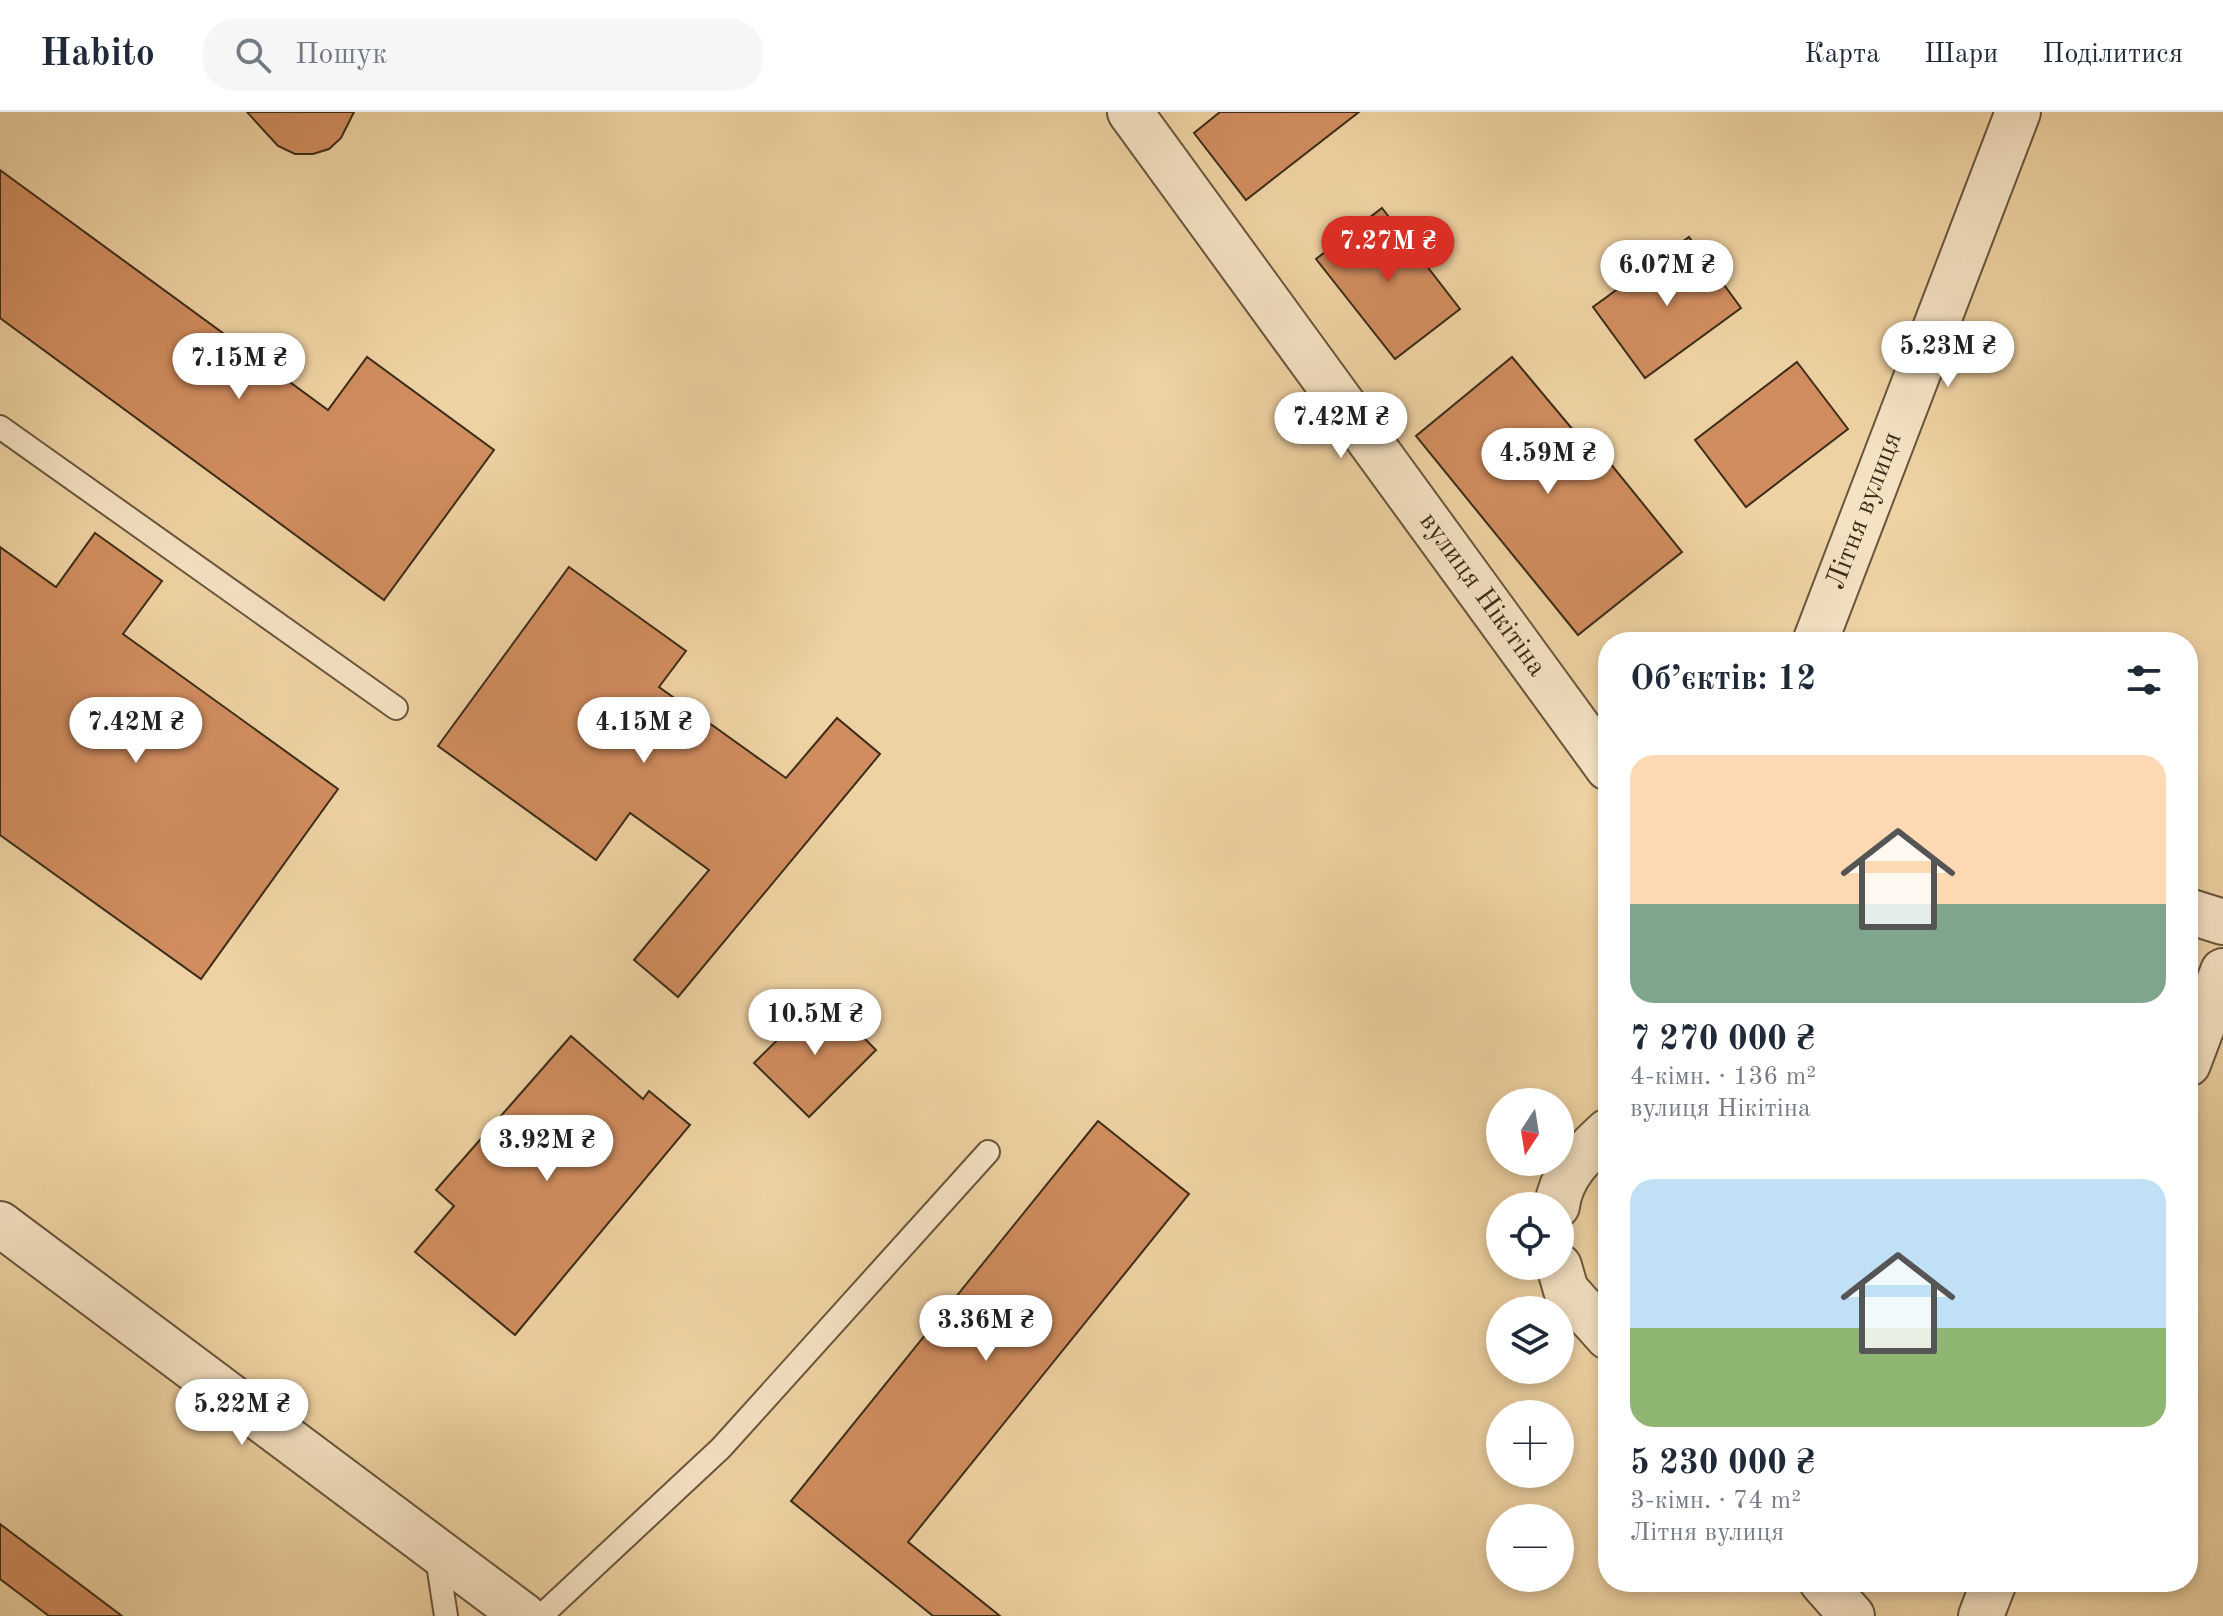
<!DOCTYPE html>
<html lang="uk">
<meta charset="utf-8">
<style>
:root{--surface:#fff;--page:#f6f6f7;--text:#1f2937;--muted:#747a83;--line:#e0e1e3;--accent:#d93025}
body{margin:0;font-family:"Old Standard TT",serif;background:var(--page);color:var(--text);height:100vh;display:flex;flex-direction:column;font-size:30px;white-space:nowrap}
*{box-sizing:border-box;margin:0}
p{font-size:26px;color:var(--muted)}
.icon{flex:none;width:44px;height:44px;fill:none;stroke:currentColor;stroke-width:2;stroke-linecap:round;stroke-linejoin:round}
.map{position:relative;flex:1;overflow:hidden}
.panel{position:absolute;left:1598px;top:520px;width:600px;height:960px;display:flex;flex-direction:column;background:var(--surface);border-radius:32px;box-shadow:0 4px 12px #0003}
.panel>*{flex:none}
.needle{width:52px;rotate:192deg}
.controls{position:absolute;left:1486px;top:976px;display:grid;gap:16px}
.controls a{display:grid;place-items:center;width:88px;height:88px;border-radius:50%;background:var(--surface);box-shadow:0 4px 12px #0003;font-size:40px}
.price{position:absolute;translate:-50% -68px;padding:0 18px;border-radius:28px;background:#fff;color:#222;font-size:26px;line-height:52px;filter:drop-shadow(0 2px 4px #0008)}
.price::after{content:'';position:absolute;left:50%;top:48px;width:24px;height:18px;margin-left:-12px;background:inherit;clip-path:polygon(0 0,100% 0,50% 100%)}
.price.active{background:var(--accent);color:#fff}
ul{padding:0;list-style:none}
li{display:grid;align-content:center;gap:16px;height:424px;padding:0 32px}
li span{display:grid;place-items:center;height:248px;border-radius:24px;color:#555}
li>.icon{margin-inline-start:auto}
span .icon{width:144px;height:144px;fill:#fffc;stroke-width:1}
li b{font-size:34px}
h2{display:flex;justify-content:space-between;align-items:center;height:96px;padding:0 32px;font-size:34px}
header{display:flex;align-items:center;gap:48px;box-sizing:border-box;height:112px;padding:0 40px;background:var(--surface);border-bottom:2px solid var(--line)}
header strong{font-size:38px}
nav{display:flex;gap:44px;margin-inline-start:auto;font-size:28px}
.search{width:560px;height:72px;background:var(--page);display:flex;align-items:center;gap:20px;box-sizing:border-box;padding:0 28px;border-radius:32px;color:var(--muted);font-size:30px}
.map>svg:first-child{display:block}
.building{fill:#d18d5f;stroke:#3b2d19;stroke-width:2}
.lines{fill:none;stroke-linecap:round;stroke-linejoin:round}
.service-casing{stroke:#68563c;stroke-width:26}
.minor-casing{stroke:#68563c;stroke-width:48}
.tertiary-casing{stroke:#68563c;stroke-width:48}
.service{stroke:#f5e2c3;stroke-width:22}
.minor{stroke:#f5e2c3;stroke-width:44}
.tertiary{stroke:#f5e2c3;stroke-width:44}
.labels{text-anchor:middle;dominant-baseline:central;stroke-width:6;stroke-linejoin:round;paint-order:stroke}
.street-label{font-size:28px;fill:#3b2d19;stroke:#f5e2c3}
</style>
<header>
<strong>Habito</strong>
<div class="search"><svg class="icon" aria-label="search" viewBox="0 0 24 24"><circle cx="10" cy="10" r="6"/><path d="M15 15l6 6"/></svg>Пошук</div>
<nav><a>Карта</a><a>Шари</a><a>Поділитися</a></nav>
</header>
<div class="map">
<svg width="2223" height="1504" viewBox="0 0 2223 1504">
<rect width="100%" height="100%" fill="#efd2a3"/>
<filter id="stains"><feTurbulence type="fractalNoise" baseFrequency=".0025" numOctaves="4"/><feColorMatrix values="0 0 0 0 .2 0 0 0 0 .09 0 0 0 0 .02 0 0 0 .5 -.17"/></filter>
<radialGradient id="worn" r=".72"><stop offset=".6" stop-color="#630" stop-opacity="0"/><stop offset="1" stop-color="#630" stop-opacity=".3"/></radialGradient>
<g class="building">
<path d="M 247,0 L 354,0 L 341,26 L 329,37 L 313,42 L 295,42 L 278,34 Z"/>
<path d="M 1220,0 L 1359,0 L 1246,88 L 1194,21 Z"/>
<path d="M 0,58 L 328,298 L 367,245 L 494,338 L 384,488 L 0,206 Z"/>
<path d="M 1382,96 L 1460,197 L 1395,247 L 1316,147 Z"/>
<path d="M 1689,125 L 1741,196 L 1645,266 L 1593,195 Z"/>
<path d="M 1512,245 L 1604,355 L 1610,351 L 1682,440 L 1578,523 L 1416,324 Z"/>
<path d="M 1797,250 L 1848,317 L 1746,395 L 1695,328 Z"/>
<path d="M 95,421 L 162,469 L 123,522 L 338,677 L 201,867 L 0,723 L 0,435 L 56,475 Z"/>
<path d="M 569,455 L 686,539 L 659,575 L 786,666 L 837,606 L 880,642 L 678,885 L 634,848 L 709,758 L 630,701 L 596,748 L 438,634 Z"/>
<path d="M 822,884 L 876,938 L 809,1005 L 754,951 Z"/>
<path d="M 571,924 L 643,987 L 649,979 L 690,1013 L 515,1223 L 415,1140 L 454,1094 L 436,1078 Z"/>
<path d="M 1098,1009 L 1189,1082 L 908,1430 L 1000,1504 L 933,1504 L 791,1389 Z"/>
<path d="M 0,1412 L 122,1504 L 49,1504 L 0,1467 Z"/>
</g>
<g class="lines">
<g class="service-casing">
<g id="service">
<path d="M 0,315 L 396,596"/>
<path d="M 436,1439 L 446,1504"/>
<path d="M 541,1504 L 721,1336 L 988,1040"/>
</g>
</g>
<g class="minor-casing">
<g id="minor">
<path d="M 1130,0 L 1608,656"/>
<path d="M 1815,530 L 2018,0"/>
<path d="M 2188,799 L 2223,810"/>
<path d="M 2188,952 L 2223,859"/>
<path d="M 1557,1094 C 1561,1061 1585,1041 1608,1019"/>
<path d="M 1559,1154 L 1566,1178 L 1608,1225"/>
<path d="M 1822,1470 L 1852,1504"/>
<path d="M 1981,1504 L 1994,1470"/>
</g>
</g>
<g class="tertiary-casing">
<path id="tertiary" d="M 0,1112 L 524,1504"/>
</g>
<use href="#service" class="service"/>
<use href="#minor" class="minor"/>
<use href="#tertiary" class="tertiary"/>
</g>
<g class="labels">
<g class="street-label">
<text transform="translate(1865 399) rotate(-69)">Літня вулиця</text>
<text transform="translate(1482 483) rotate(54)">вулиця Нікітіна</text>
</g>
</g>
<rect width="100%" height="100%" filter="url(#stains)"/>
<rect width="100%" height="100%" fill="url(#worn)"/>
</svg>
<div class="controls">
<a><svg class="needle" viewBox="-14 -14 28 28"><path d="M0-13l5 13h-10z" fill="#e53935"/><path d="M0 13l5-13h-10z" fill="#747a83"/></svg></a>
<a><svg class="icon" aria-label="locate" viewBox="0 0 24 24"><circle cx="12" cy="12" r="6"/><path d="M12 2v4M12 18v4M2 12h4M18 12h4"/></svg></a>
<a><svg class="icon" aria-label="layers" viewBox="0 0 24 24"><path d="M12 4l9 5-9 5-9-5zM3 14l9 5 9-5"/></svg></a>
<a>+</a>
<a>−</a>
</div>
<b class="price active" style="left:1388px;top:172px">7.27M ₴</b>
<b class="price" style="left:1667px;top:196px">6.07M ₴</b>
<b class="price" style="left:1948px;top:277px">5.23M ₴</b>
<b class="price" style="left:239px;top:289px">7.15M ₴</b>
<b class="price" style="left:1341px;top:348px">7.42M ₴</b>
<b class="price" style="left:1548px;top:384px">4.59M ₴</b>
<b class="price" style="left:136px;top:653px">7.42M ₴</b>
<b class="price" style="left:644px;top:653px">4.15M ₴</b>
<b class="price" style="left:815px;top:945px">10.5M ₴</b>
<b class="price" style="left:547px;top:1071px">3.92M ₴</b>
<b class="price" style="left:986px;top:1251px">3.36M ₴</b>
<b class="price" style="left:242px;top:1335px">5.22M ₴</b>
<section class="panel">
<h2>Об’єктів: 12<svg class="icon" aria-label="filters" viewBox="0 0 24 24"><path d="M4 7h16M4 17h16"/><circle cx="9" cy="7" r="2"/><circle cx="15" cy="17" r="2"/></svg></h2>
<ul>
<li><span style="background:linear-gradient(#ffd9b3 60%,#7fa58c 0)"><svg class="icon" aria-label="home" viewBox="0 0 24 24"><path d="M3 11l9-7 9 7M6 9v11h12V9"/></svg></span><div><b>7 270 000 ₴</b><p>4-кімн. · 136 m²</p><p>вулиця Нікітіна</p></div></li>
<li><span style="background:linear-gradient(#bfe0f5 60%,#8fb573 0)"><svg class="icon" aria-label="home" viewBox="0 0 24 24"><path d="M3 11l9-7 9 7M6 9v11h12V9"/></svg></span><div><b>5 230 000 ₴</b><p>3-кімн. · 74 m²</p><p>Літня вулиця</p></div></li>
</ul>
</section>
</div>
